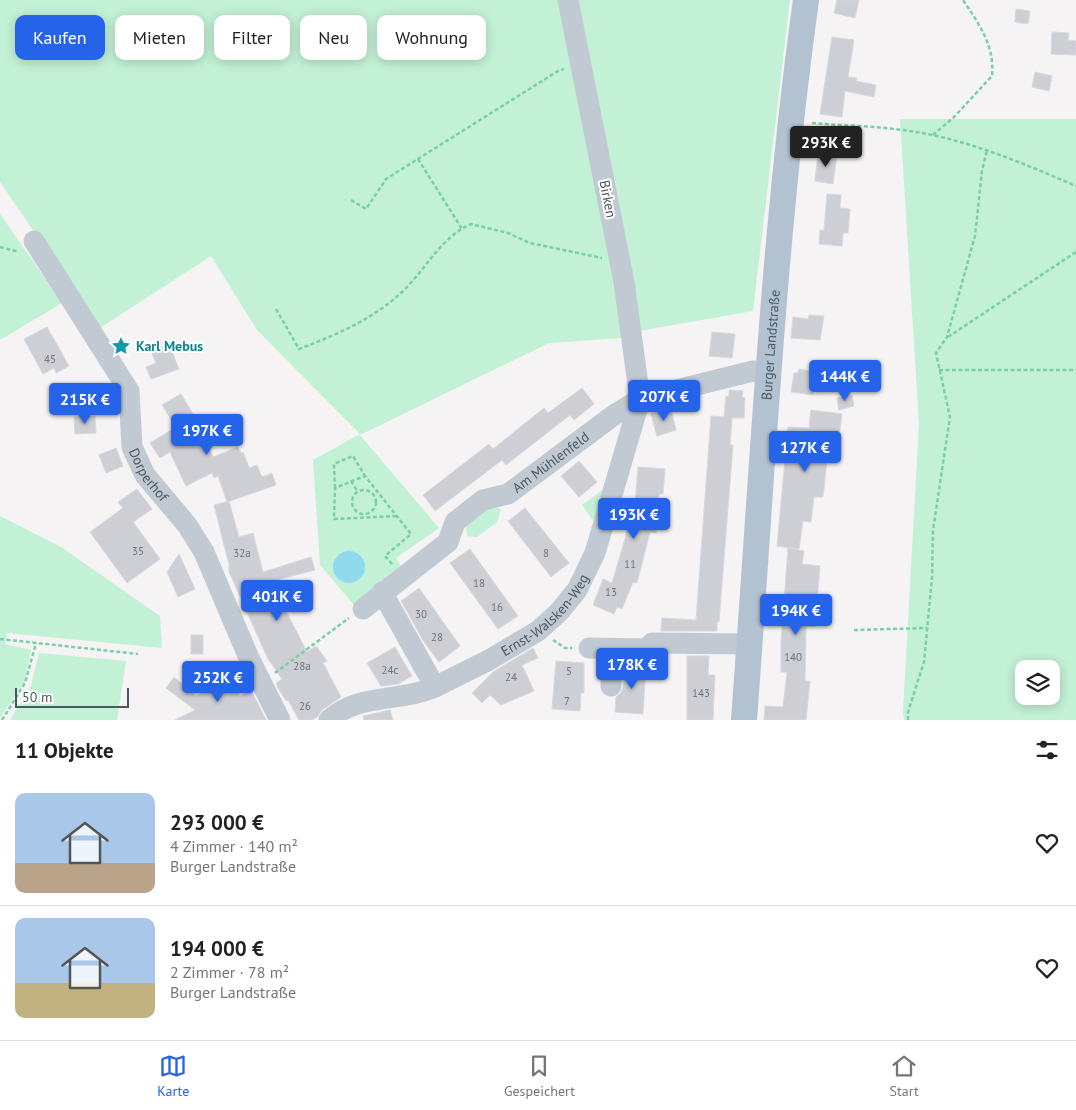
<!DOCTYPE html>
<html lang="de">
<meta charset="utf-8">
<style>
:root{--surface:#fff;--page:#f2f2f2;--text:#222;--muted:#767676;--line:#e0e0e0;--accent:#2563eb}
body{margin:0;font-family:"PT Sans",sans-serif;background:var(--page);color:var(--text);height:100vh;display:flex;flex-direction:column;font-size:19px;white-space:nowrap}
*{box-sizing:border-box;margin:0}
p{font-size:16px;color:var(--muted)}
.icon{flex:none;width:28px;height:28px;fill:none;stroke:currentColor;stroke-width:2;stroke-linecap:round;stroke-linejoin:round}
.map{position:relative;height:720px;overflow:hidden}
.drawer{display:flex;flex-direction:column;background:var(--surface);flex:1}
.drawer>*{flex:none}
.guide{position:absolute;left:15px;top:15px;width:500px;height:45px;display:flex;gap:10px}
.fabs{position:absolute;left:1015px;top:660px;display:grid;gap:10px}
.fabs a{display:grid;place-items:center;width:45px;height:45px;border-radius:10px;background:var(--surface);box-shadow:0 2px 12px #0003;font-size:25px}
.scale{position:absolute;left:15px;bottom:12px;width:114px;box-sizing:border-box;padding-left:5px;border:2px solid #4a5661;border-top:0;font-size:14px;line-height:18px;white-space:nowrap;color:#4a5661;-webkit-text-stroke:4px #fff;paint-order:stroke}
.price{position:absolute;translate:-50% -42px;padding:0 11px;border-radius:5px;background:var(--accent);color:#fff;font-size:16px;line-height:32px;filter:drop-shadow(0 1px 2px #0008)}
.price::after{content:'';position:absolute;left:50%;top:30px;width:15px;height:11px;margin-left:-8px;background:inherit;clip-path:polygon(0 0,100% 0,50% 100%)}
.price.current{background:#222;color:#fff}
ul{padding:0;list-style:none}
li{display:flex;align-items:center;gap:15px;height:125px;padding:0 15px}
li+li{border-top:1px solid var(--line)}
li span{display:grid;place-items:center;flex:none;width:140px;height:100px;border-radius:10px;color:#555}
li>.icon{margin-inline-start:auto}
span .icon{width:60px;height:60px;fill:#fffc;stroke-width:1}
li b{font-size:21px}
h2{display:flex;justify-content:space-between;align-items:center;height:60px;padding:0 15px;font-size:21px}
.tag{padding:0 18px;border-radius:10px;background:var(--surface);box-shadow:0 2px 12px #0003;font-size:18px;line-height:45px}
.tag.current{background:var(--accent);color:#fff}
.dock{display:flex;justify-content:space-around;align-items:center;height:70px;border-top:1px solid var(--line);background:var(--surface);font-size:14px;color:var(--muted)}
.dock a{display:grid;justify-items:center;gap:2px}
.dock .current{color:var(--accent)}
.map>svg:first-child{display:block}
.green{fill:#c3f1d5;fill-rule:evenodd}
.water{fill:#90daee}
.building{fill:#cdcfd5;stroke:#d7d9de}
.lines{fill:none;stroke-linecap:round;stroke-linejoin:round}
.path{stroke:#7ad0a6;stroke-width:2.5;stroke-dasharray:4 2.5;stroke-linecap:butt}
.minor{stroke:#c1cad2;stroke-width:21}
.major{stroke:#b3c2d1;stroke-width:26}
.labels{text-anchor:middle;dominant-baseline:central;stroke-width:4;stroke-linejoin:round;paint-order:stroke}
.number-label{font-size:11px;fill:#6b747e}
.street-label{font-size:14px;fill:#4a5661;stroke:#fff}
.culture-label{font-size:14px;font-weight:bold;fill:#0d838f;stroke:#fff;text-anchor:start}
</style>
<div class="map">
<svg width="1076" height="720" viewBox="0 0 1076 720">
<rect width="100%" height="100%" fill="#f5f3f3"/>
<g class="green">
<path d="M 0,0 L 562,0 L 611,260 L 623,338 L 549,343 L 360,435 L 439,528 L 396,558 L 402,567 L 354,605 L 320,565 L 313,460 L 360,434 L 257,330 L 211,256 L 100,328 L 0,182 Z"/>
<path d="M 576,0 L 790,0 L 753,311 L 639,331 Z"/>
<path d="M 900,119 L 1076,119 L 1076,720 L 904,720 L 903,711 L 919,424 ZM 1024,669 L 1051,669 L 1051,696 L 1024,696 Z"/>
<path d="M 0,214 L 62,303 L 0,340 Z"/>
<path d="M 608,486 L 599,521 L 592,519 L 582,505 Z"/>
<path d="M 487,504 L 501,509 L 497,522 L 477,537 L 467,536 L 466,523 Z"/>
<path d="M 0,516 L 61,547 L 160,616 L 162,648 L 7,633 L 5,644 L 31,650 L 25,681 L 0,718 Z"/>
<path d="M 39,653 L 126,661 L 117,720 L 10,720 L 31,686 Z"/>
</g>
<circle class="water" cx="349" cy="567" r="16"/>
<g class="building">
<path d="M 837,0 L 859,0 L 855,18 L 834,13 Z"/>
<path d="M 1016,9 L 1030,11 L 1028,24 L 1015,22 Z"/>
<path d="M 1052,32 L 1069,33 L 1068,40 L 1076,41 L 1076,55 L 1051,54 Z"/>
<path d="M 832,37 L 854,40 L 848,77 L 857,78 L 856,81 L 876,85 L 874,97 L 845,91 L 842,117 L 820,114 Z"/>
<path d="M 1035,72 L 1052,76 L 1049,91 L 1032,87 Z"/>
<path d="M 818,152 L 837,154 L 833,184 L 815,181 Z"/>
<path d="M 827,194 L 841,195 L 840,208 L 850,209 L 848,233 L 843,233 L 842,246 L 819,244 L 820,230 L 824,230 Z"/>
<path d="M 809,315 L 824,316 L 820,340 L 791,338 L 793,317 L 808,319 Z"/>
<path d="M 47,327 L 69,366 L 56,373 L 54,368 L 43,374 L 24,339 Z"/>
<path d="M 712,332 L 735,334 L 732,358 L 709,356 Z"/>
<path d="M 169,344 L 179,369 L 151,379 L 146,367 L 156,363 L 151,351 Z"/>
<path d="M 799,369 L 816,372 L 813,395 L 791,392 L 794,373 L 798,373 Z"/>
<path d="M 110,384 L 117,395 L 108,399 L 102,389 Z"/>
<path d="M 582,388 L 594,404 L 574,420 L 570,415 L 506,465 L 502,460 L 435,511 L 423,495 L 489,444 L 493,449 L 544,408 L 548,413 Z"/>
<path d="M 729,390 L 743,391 L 742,397 L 745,398 L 744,418 L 732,418 L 730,445 L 733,445 L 732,458 L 719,622 L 717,622 L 717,631 L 661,631 L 662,618 L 696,620 L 711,416 L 724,417 L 726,396 L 729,397 Z"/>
<path d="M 181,394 L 193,414 L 213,457 L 238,447 L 241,453 L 243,452 L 249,468 L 257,465 L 262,477 L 272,473 L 276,485 L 227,502 L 218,476 L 214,478 L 212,473 L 186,486 L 170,452 L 160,458 L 150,443 L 176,427 L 162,405 Z"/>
<path d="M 852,395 L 854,406 L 839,410 L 837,398 Z"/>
<path d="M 671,409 L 676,430 L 657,436 L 651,414 Z"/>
<path d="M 811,410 L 842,414 L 838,443 L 829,442 L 823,497 L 814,497 L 811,522 L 803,521 L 799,549 L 777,546 L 788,427 L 809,428 Z"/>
<path d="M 95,416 L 96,433 L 75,434 L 74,417 Z"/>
<path d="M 116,448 L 123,466 L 106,473 L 99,455 Z"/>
<path d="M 579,461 L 597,482 L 579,497 L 561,476 Z"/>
<path d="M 638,467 L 665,469 L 663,494 L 659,494 L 656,533 L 650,532 L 637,583 L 633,582 L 622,609 L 617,607 L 614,614 L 593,605 L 603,579 L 612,583 L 625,539 L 631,506 L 635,506 Z"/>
<path d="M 137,489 L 152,509 L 133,522 L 160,559 L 127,583 L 90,532 L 123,508 L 118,502 Z"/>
<path d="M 229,501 L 239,537 L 253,533 L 263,572 L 311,557 L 315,570 L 269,582 L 287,607 L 285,609 L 307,652 L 316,646 L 327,661 L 323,663 L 341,697 L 322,710 L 317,717 L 312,720 L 299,720 L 288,700 L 286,701 L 278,688 L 276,683 L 282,679 L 268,659 L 229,572 L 229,565 L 214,505 Z"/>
<path d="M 525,508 L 569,563 L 551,577 L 508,521 Z"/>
<path d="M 788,548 L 804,551 L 802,564 L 820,566 L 815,627 L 806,626 L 805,681 L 810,681 L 806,720 L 764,720 L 765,706 L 783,707 L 787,672 L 781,672 L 781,643 Z"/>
<path d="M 470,549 L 518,616 L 498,629 L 450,563 Z"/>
<path d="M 179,554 L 195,589 L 178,597 L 167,572 Z"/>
<path d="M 419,588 L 460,646 L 439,662 L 424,642 L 401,601 Z"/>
<rect x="191" y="635" width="12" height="19"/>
<path d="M 395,647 L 412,676 L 398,684 L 381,686 L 367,663 Z"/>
<path d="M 533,648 L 538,658 L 522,665 L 534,691 L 501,705 L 490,695 L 482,703 L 472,693 L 493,672 Z"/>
<path d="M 687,656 L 709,656 L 708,675 L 715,675 L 713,720 L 687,720 Z"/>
<path d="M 556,661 L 584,663 L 584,693 L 581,693 L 580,711 L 552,709 Z"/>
<path d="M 624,664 L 646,665 L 643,714 L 615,712 L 616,697 L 621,693 L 623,687 Z"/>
<path d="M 174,677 L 196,696 L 231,678 L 240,696 L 251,690 L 266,720 L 175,720 L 195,710 L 166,688 Z"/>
<path d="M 390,710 L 393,720 L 364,720 L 363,716 Z"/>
</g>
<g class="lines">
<g class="path">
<path d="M 812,123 C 846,126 882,126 916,132 C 971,141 1025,164 1076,186"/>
<path d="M 933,135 L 954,117 L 992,76 C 995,46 979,24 963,0"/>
<path d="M 418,159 L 462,229"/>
<path d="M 351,200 L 366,209 L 386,179 L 558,71 L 564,69"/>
<path d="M 0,247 L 19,252"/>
<path d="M 276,309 L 299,349 C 336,335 374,319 403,291 C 426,269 440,238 471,224 L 508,233 L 530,243 L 602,258"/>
<path d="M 948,337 L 1076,252"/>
<path d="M 939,370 L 1076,370"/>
<path d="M 351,481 L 358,492"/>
<path d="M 335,488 L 334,464 L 353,456 L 365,476"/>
<circle cx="364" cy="502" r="12"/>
<path d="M 392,564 L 385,556 L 411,534 L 365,476 L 335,488 L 334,519 L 397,516"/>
<path d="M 854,630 L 927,628"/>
<path d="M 0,639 L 138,654"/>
<path d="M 553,640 L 565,648 L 572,648"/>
<path d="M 275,673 L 349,618"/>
<path d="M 2,720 L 25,683 L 36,643"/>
<path d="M 908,720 L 908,712 L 924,662 L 932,578 L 933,530 L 950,417 L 936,353 L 947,337 L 975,236 L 982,171 L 987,150"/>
</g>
<g class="minor">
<path id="s1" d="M 34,241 L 129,391 L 132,447 L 145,475 L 187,525 L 204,552 L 248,656 L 280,720"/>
<path id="s2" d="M 382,592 L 435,687 L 489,660 L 538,631 L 559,612 L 577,590 L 595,553 L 640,399 L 624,282 L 568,0"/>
<path id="s3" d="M 363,609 L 448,542 L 455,522 L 483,500 L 508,494 L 614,415 L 640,399 L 753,371 L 769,373"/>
<path d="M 589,648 L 647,649 L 652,643 L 749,644"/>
<path d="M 611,686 L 612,650"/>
<path d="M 329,720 C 358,693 402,702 435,687"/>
</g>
<path class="major" id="s4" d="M 744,720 C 762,480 773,238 806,0"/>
</g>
<defs>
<g id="sight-bare" transform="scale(1.5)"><path d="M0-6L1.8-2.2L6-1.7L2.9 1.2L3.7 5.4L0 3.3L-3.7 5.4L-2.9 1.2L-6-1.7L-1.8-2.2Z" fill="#0f9aa8" stroke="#fff" stroke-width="2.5" paint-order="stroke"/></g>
</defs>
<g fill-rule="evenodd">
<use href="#sight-bare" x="121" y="346"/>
</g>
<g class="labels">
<g class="number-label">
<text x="50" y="359">45</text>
<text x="138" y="551">35</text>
<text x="242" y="553">32a</text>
<text x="546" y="553">8</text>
<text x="630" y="564">11</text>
<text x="479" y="583">18</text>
<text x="611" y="592">13</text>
<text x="497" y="607">16</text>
<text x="421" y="614">30</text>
<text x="437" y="637">28</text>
<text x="793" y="657">140</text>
<text x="302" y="666">28a</text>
<text x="390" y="670">24c</text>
<text x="569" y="671">5</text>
<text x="511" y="677">24</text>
<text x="701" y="693">143</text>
<text x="567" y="701">7</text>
<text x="305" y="706">26</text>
</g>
<g class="street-label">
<text transform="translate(608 199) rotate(79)">Birken</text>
<text stroke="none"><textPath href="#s4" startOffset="376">Burger Landstraße</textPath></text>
<text stroke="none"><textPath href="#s3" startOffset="244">Am Mühlenfeld</textPath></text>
<text stroke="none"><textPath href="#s1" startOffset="266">Dorperhof</textPath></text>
<text stroke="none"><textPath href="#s2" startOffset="242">Ernst-Walsken-Weg</textPath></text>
</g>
<g class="culture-label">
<text x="136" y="346">Karl Mebus</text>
</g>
</g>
</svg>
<div class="fabs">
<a><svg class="icon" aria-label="layers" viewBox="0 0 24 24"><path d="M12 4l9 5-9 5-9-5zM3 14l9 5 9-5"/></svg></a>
</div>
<div class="scale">50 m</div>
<b class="price current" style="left:826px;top:168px">293K €</b>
<b class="price" style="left:845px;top:402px">144K €</b>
<b class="price" style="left:664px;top:422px">207K €</b>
<b class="price" style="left:85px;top:425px">215K €</b>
<b class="price" style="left:207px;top:456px">197K €</b>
<b class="price" style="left:805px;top:473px">127K €</b>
<b class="price" style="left:634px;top:540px">193K €</b>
<b class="price" style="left:277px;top:622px">401K €</b>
<b class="price" style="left:796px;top:636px">194K €</b>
<b class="price" style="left:632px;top:690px">178K €</b>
<b class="price" style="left:218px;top:703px">252K €</b>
<div class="guide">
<a class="tag current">Kaufen</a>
<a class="tag">Mieten</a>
<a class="tag">Filter</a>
<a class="tag">Neu</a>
<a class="tag">Wohnung</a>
</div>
</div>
<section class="drawer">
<h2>11 Objekte<svg class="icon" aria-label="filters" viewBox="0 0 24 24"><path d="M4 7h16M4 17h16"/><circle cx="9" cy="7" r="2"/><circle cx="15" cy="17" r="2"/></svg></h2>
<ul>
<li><span style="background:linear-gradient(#a9c7e8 70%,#b9a48a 0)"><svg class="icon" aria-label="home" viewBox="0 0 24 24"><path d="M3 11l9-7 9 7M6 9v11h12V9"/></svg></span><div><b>293 000 €</b><p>4 Zimmer · 140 m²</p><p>Burger Landstraße</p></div><svg class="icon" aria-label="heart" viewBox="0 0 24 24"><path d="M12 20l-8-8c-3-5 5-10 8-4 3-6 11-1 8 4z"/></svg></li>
<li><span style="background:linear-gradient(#a9c7e8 65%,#c2b280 0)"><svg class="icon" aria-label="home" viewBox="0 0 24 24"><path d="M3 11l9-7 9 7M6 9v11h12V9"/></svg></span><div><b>194 000 €</b><p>2 Zimmer · 78 m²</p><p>Burger Landstraße</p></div><svg class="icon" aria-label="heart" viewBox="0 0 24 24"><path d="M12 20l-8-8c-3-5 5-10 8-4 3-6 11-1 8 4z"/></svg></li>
</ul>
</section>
<nav class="dock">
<a class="current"><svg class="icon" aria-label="map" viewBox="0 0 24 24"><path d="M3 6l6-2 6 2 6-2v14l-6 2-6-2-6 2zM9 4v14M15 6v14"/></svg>Karte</a>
<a><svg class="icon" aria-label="saved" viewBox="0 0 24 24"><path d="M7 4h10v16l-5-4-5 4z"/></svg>Gespeichert</a>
<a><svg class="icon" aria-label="home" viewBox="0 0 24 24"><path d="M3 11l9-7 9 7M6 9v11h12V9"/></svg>Start</a>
</nav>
